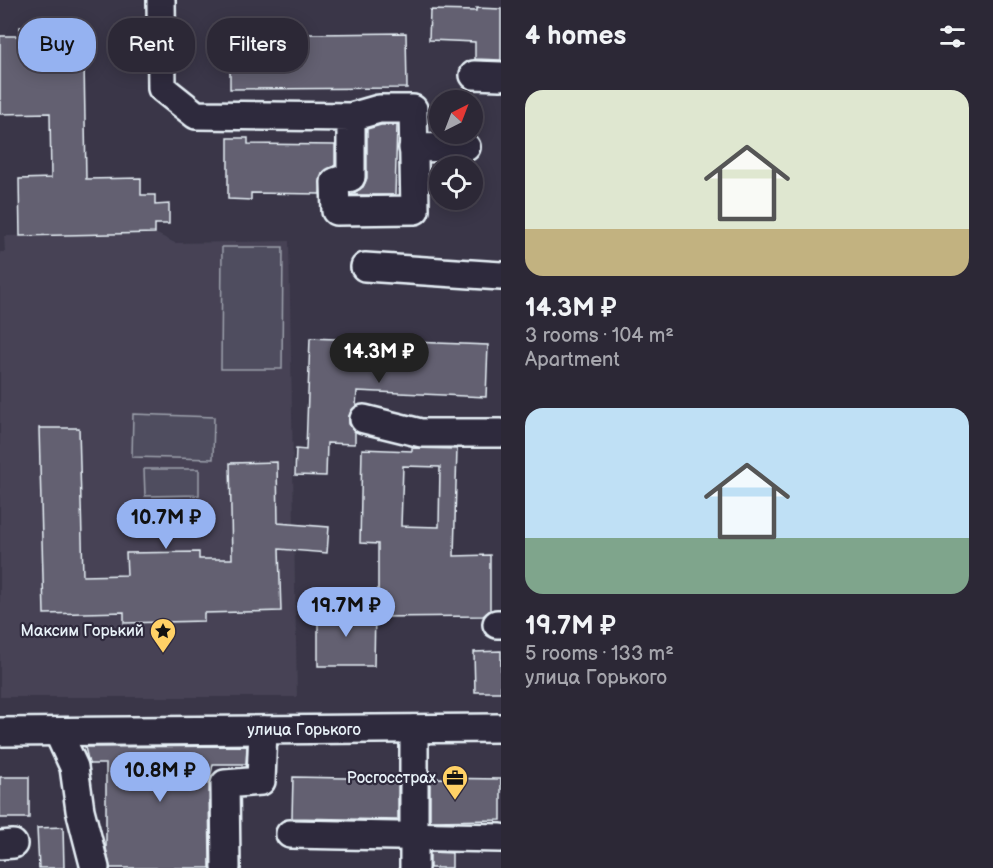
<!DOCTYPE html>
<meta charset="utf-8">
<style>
:root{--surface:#2c2836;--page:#383442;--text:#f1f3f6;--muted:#a6a6ad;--line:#484451;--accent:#95b2f1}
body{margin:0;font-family:"Balsamiq Sans",sans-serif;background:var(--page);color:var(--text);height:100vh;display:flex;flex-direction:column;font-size:22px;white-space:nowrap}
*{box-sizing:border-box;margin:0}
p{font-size:20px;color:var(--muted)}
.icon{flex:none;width:33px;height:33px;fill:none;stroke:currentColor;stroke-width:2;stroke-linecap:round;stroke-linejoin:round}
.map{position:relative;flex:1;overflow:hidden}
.drawer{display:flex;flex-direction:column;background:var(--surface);width:492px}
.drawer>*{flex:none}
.hud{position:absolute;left:18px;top:18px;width:393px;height:54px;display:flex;gap:12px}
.needle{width:39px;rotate:42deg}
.buttons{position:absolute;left:429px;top:90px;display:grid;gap:12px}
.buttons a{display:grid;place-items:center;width:54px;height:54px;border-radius:50%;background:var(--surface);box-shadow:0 3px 15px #0003,0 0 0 2px var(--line);font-size:30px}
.price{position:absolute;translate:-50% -51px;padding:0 14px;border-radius:21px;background:var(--accent);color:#111;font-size:20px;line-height:39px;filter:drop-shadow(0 2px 3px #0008)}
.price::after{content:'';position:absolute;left:50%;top:36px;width:18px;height:14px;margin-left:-9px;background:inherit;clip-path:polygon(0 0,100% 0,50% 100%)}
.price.selected{background:#222;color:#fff}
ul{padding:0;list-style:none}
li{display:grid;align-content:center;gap:12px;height:318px;padding:0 24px}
li span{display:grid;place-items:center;height:186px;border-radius:18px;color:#555}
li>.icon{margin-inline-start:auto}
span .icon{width:108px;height:108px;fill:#fffc;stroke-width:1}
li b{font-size:26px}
h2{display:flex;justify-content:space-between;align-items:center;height:72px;padding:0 24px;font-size:26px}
.chip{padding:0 21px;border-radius:24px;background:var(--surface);box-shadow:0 3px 15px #0003,0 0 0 2px var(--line);font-size:21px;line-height:54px}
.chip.selected{background:var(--accent);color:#111}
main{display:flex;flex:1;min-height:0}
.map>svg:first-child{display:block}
.built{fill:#464354}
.green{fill:#504e5f;stroke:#9ca0ac;stroke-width:1.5}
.building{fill:#636171;stroke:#e8f1f8;stroke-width:1.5;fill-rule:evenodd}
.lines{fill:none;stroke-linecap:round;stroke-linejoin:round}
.minor-casing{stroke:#e8f1f8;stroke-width:32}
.minor{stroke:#2f2a3d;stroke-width:27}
.labels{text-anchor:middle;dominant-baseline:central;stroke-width:4.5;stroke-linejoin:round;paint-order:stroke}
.poi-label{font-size:16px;fill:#e8f1f8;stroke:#2f2a3d;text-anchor:end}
.street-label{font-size:16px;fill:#e8f1f8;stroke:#2f2a3d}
</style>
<main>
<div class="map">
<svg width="501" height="868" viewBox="0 0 501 868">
<rect width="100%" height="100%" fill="#3a3648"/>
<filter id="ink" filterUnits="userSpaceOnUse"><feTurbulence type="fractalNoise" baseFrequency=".0167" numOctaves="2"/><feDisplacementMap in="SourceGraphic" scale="12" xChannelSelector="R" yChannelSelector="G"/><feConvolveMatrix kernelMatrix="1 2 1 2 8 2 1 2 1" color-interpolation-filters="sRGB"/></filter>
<g filter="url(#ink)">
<path class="built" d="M 155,233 L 175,243 L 289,241 L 297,697 L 0,697 L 0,252 L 5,252 L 4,236 Z"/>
<g class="green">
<path d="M 222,247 L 283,247 L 282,369 L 221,369 Z"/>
<path d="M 133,414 L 214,417 L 213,459 L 132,457 Z"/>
<path d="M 144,469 L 199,469 L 199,495 L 145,496 Z"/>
</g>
<g class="building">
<path d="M 476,8 L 501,9 L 501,60 L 475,59 L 475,42 L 429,40 L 430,10 L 476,11 Z"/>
<path d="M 61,26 L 62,36 L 91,36 L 91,62 L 84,62 L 86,179 L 141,178 L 141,195 L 155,195 L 155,205 L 169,204 L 169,224 L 155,224 L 155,233 L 20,236 L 19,179 L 51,178 L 50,113 L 0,114 L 0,36 L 20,36 L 20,27 Z"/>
<path d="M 406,33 L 407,88 L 230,89 L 230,35 Z"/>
<path d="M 381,125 L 397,125 L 395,195 L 351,195 L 363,187 L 367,178 L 367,129 Z"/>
<path d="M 228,138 L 248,138 L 248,144 L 335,145 L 335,165 L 322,174 L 320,194 L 251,193 L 251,200 L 228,199 Z"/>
<path d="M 310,338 L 488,345 L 486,397 L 357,391 L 356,406 L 349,416 L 349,424 L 355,432 L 355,444 L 327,443 L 326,476 L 295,475 L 296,449 L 306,450 Z"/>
<path d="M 39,428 L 79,428 L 83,576 L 127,575 L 126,553 L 199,552 L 199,559 L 232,559 L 230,463 L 277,462 L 278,523 L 329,527 L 327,553 L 279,549 L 281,611 L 204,613 L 204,621 L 124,623 L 124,612 L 44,614 Z"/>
<path d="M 412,448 L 457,449 L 454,556 L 490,555 L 490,610 L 483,616 L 378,617 L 378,544 L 360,543 L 362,449 L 412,451 ZM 403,466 L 440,467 L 439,527 L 401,526 Z"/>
<path d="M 318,611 L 375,611 L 374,666 L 318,666 Z"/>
<path d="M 501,651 L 501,692 L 475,692 L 474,652 Z"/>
<path d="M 247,746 L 246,764 L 213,764 L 209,784 L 210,868 L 110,868 L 106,848 L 106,764 L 89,764 L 85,747 Z"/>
<rect x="0" y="777" width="29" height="41"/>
<path d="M 293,777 L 398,779 L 398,820 L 292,818 Z"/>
<path d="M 430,778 L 501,779 L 501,820 L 430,821 Z"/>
<path d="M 63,827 L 64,868 L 39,868 L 37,828 Z"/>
<path d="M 430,852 L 452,853 L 452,868 L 430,868 Z"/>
</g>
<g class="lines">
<g class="minor-casing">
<g id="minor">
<path d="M 161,0 L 162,88 L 196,115 L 351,117 L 379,109 L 413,109 L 415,210 L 336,211 L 335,182 L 351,177 L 351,117"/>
<path d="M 474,75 L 501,76"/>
<path d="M 413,148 L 466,147"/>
<path d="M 365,267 L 501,276"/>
<path d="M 364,419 L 421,433 L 501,433"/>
<path d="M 497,624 L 501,624"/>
<path d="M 414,729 L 414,868"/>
<path d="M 0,732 L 501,728"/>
<path d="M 58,732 L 74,767 L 80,810 L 95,868"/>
<path d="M 290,834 L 501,838"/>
<path d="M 0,845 L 13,844"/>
<path d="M 226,868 L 225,784 L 261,781 L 263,730"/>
</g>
</g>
<use href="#minor" class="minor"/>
</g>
</g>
<defs>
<g id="sight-pin" transform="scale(1.35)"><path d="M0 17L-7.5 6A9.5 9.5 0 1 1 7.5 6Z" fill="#ffd166" stroke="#2f2a3d"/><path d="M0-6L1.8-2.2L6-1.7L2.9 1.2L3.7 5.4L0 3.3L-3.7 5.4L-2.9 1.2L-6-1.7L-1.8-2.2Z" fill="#111"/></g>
<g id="office-pin" transform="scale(1.35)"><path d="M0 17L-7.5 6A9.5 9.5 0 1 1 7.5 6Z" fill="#ffd166" stroke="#2f2a3d"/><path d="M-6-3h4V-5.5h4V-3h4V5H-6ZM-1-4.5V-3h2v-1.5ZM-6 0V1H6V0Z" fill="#111"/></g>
</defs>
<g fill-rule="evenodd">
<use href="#sight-pin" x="163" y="631"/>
<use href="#office-pin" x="455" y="778"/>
</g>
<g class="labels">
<g class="poi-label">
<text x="144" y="631">Максим Горький</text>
<text x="436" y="778">Росгосстрах</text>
</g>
<g class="street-label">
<text x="304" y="730">улица Горького</text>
</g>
</g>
</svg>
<div class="buttons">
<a><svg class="needle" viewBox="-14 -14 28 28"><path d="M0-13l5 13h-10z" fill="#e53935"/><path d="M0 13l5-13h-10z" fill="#a6a6ad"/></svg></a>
<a><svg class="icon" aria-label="locate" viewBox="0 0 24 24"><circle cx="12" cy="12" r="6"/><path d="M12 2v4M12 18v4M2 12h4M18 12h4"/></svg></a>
</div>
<b class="price selected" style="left:379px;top:384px">14.3M ₽</b>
<b class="price" style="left:166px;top:550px">10.7M ₽</b>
<b class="price" style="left:346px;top:638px">19.7M ₽</b>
<b class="price" style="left:160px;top:803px">10.8M ₽</b>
<div class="hud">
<a class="chip selected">Buy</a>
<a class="chip">Rent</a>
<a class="chip">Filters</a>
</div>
</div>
<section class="drawer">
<h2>4 homes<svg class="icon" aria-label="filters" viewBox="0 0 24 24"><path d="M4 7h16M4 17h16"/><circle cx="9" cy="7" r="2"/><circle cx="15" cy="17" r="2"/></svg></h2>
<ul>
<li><span style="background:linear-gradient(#dfe7d0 75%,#c2b280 0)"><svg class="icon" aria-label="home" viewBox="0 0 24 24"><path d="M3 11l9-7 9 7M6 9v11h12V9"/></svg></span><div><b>14.3M ₽</b><p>3 rooms · 104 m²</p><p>Apartment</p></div></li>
<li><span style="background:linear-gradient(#bfe0f5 70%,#7fa58c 0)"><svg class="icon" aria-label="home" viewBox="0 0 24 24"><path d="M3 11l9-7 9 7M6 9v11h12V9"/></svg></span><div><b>19.7M ₽</b><p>5 rooms · 133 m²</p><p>улица Горького</p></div></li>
</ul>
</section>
</main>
